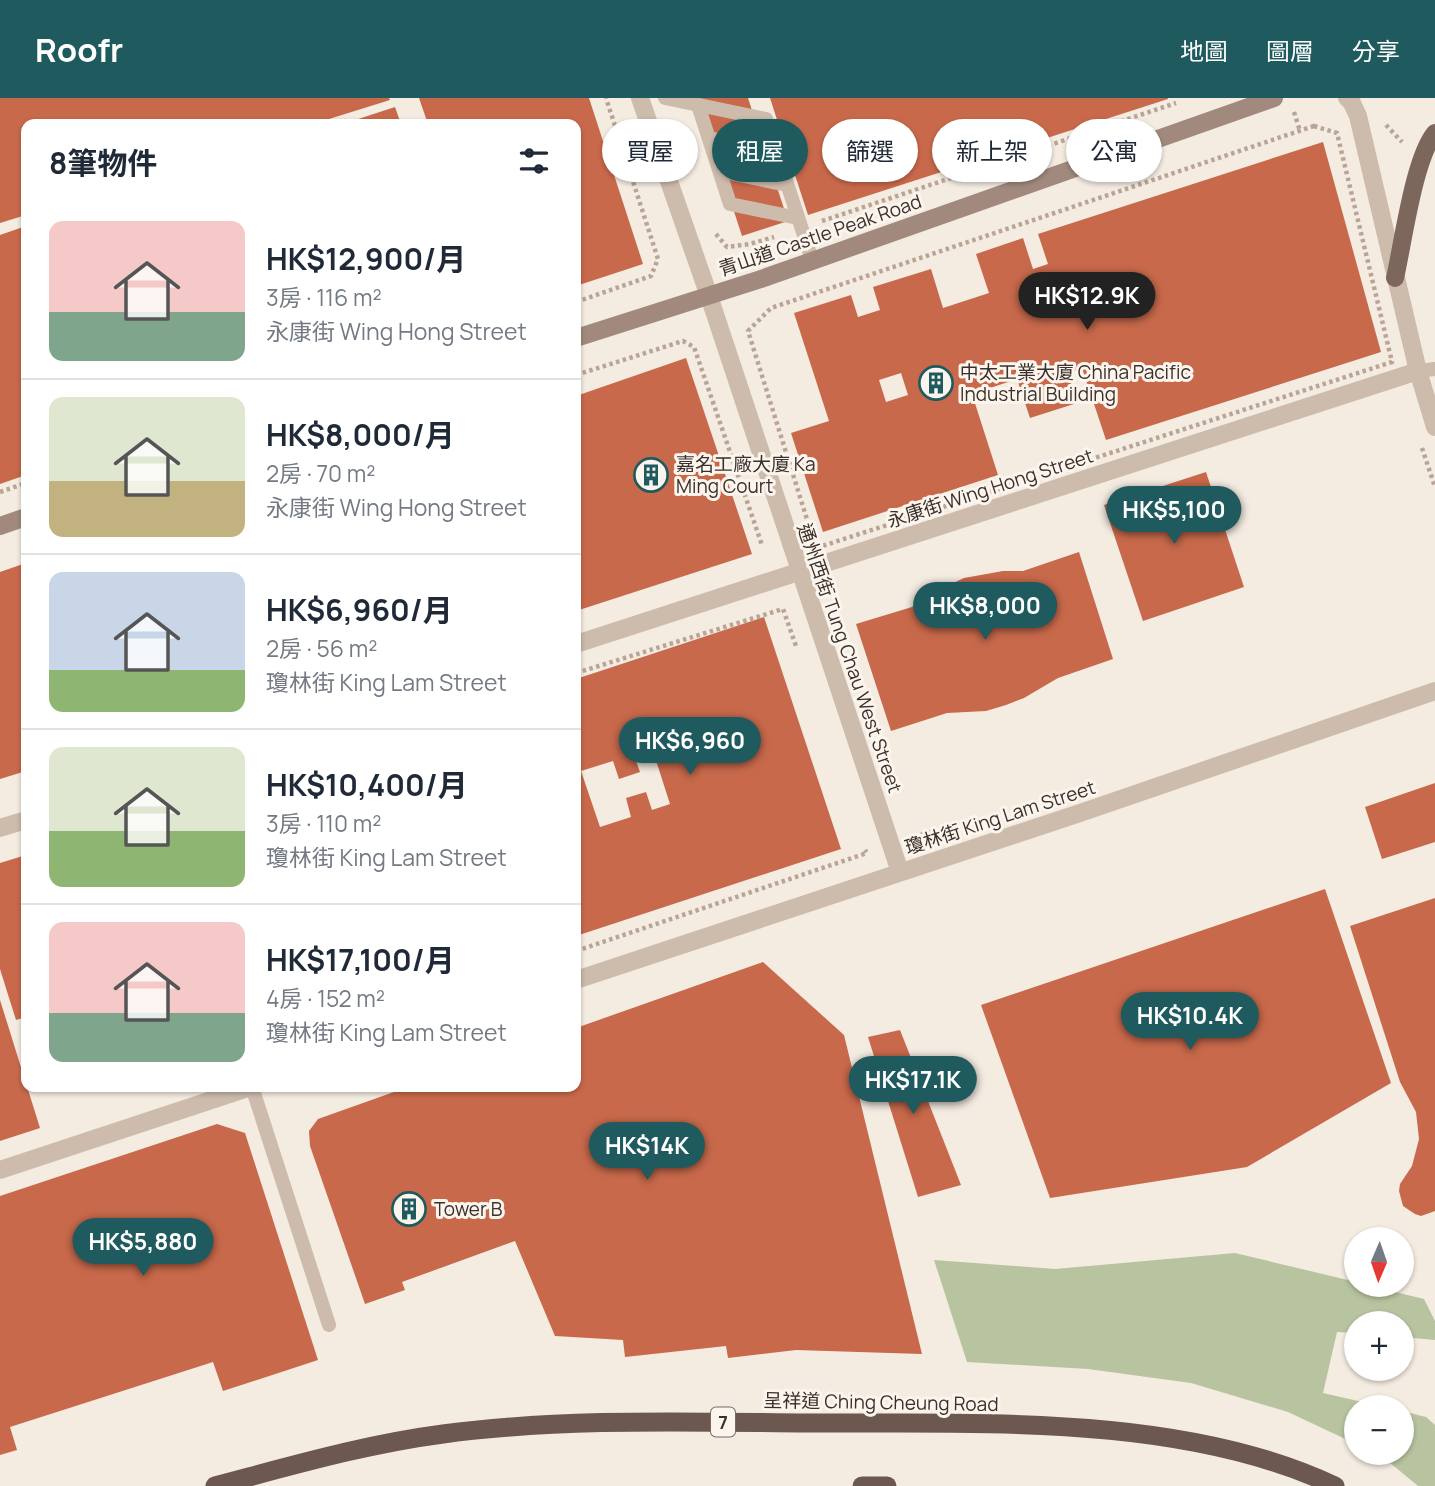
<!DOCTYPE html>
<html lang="zh-TW">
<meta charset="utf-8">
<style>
:root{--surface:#fff;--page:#f2f2f3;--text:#1f2937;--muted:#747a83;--line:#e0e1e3;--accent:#1f5a5e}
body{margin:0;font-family:Manrope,"Noto Sans TC",sans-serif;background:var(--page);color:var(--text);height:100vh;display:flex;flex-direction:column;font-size:26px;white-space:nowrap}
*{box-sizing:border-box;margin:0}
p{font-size:23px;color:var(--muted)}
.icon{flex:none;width:38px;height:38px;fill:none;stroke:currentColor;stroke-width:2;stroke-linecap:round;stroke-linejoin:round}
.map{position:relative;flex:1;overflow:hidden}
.drawer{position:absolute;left:21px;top:21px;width:560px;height:973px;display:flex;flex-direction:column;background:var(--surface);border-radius:14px;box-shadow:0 2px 5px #0004}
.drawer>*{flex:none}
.hud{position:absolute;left:602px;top:21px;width:665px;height:63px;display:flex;gap:14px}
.needle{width:46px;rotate:182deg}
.controls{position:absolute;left:1344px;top:1129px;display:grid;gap:14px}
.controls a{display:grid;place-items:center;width:70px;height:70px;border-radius:50%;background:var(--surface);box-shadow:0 2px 5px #0004;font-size:35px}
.price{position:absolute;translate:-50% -60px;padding:0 16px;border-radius:24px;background:var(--accent);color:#fff;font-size:23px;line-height:46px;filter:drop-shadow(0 2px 4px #0008)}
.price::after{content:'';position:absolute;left:50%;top:42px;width:21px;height:16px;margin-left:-10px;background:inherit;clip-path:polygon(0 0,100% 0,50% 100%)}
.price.active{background:#222;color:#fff}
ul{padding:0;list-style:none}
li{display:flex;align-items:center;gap:21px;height:175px;padding:0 28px}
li+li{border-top:2px solid var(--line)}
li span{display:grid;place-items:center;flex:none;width:196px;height:140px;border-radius:14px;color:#555}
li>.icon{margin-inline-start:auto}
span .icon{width:84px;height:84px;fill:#fffc;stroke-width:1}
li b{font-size:30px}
h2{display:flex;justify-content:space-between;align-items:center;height:84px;padding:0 28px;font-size:30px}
.chip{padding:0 24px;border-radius:32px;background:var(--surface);box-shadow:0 2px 5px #0004;font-size:24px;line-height:63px}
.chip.active{background:var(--accent);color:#fff}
header{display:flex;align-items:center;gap:42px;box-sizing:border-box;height:98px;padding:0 35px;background:var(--accent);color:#fff}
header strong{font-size:33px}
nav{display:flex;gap:38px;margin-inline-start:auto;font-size:24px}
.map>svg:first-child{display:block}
.green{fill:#b8c4a0}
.building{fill:#c8694b;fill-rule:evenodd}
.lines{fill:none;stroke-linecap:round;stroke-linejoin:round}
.path{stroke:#b9a596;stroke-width:4.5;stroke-dasharray:3.5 3.5;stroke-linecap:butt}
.service{stroke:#cdbbac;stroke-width:14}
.minor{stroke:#cdbbac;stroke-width:18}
.tertiary{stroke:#cdbbac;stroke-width:18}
.secondary{stroke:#a18a7d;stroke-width:18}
.primary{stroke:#7d675c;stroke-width:18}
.trunk{stroke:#6c584f;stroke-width:19}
.labels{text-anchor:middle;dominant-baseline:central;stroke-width:6;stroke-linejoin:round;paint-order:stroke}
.shield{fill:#fbf5ee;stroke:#756b66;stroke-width:2}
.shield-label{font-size:18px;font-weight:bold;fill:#3b302b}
.street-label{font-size:19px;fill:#3b302b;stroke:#fbf5ee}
.poi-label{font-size:19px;fill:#3b302b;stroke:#fbf5ee;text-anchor:start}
</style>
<header>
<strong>Roofr</strong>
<nav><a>地圖</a><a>圖層</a><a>分享</a></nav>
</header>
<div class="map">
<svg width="1435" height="1388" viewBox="0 0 1435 1388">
<rect width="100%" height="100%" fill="#f4ebe1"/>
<g class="green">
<path d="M 1235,1155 L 1356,1184 L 1356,1186 L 1366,1187 L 1424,1201 L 1435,1223 L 1435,1242 L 1402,1239 L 1402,1225 L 1356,1225 L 1356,1235 L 1337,1234 L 1323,1295 L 1384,1309 L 1356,1309 L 1356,1346 L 1288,1314 L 1191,1285 L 1088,1271 L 967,1264 L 934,1162 L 1055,1171 Z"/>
<path d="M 1402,1313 L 1426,1319 L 1435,1327 L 1435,1388 L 1418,1388 L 1383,1359 L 1375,1355 L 1402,1354 Z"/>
</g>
<g class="building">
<path d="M 0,0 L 389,0 L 390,2 L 313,26 L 26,26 L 26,117 L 0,125 Z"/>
<path d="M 419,0 L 589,0 L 643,166 L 576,188 L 576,26 L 428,26 Z"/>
<path d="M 697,0 L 748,0 L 788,123 L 742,138 Z"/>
<path d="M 770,0 L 1168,0 L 1168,1 L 808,117 Z"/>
<path d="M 395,9 L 401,26 L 343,26 Z"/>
<path d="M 1323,44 L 1381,254 L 1106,342 L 1082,270 L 1068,275 L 1077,305 L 1030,320 L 1017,281 L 972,296 L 998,377 L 823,434 L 791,335 L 829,323 L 794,215 L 851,197 L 858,219 L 880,212 L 873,189 L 931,171 L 943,210 L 989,195 L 976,156 L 1023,140 L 1033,171 L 1048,166 L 1038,136 ZM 901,275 L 908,297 L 886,304 L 879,282 Z"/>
<path d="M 26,128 L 26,377 L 0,386 L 0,137 Z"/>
<path d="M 686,260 L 752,456 L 576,513 L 576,298 Z"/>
<path d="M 1206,374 L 1244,489 L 1143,523 L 1104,407 Z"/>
<path d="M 1079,454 L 1113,561 L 1058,580 L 1024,600 L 1006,607 L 986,613 L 947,615 L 891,633 L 856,526 L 912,509 L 928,497 L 964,480 L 1003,473 L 1023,473 Z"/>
<path d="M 26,465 L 26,673 L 0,681 L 0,474 Z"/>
<path d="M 764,519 L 841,751 L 576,838 L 576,581 ZM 652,650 L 670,706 L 652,712 L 646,694 L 626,700 L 631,719 L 600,729 L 581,673 L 613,663 L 619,681 L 640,674 L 634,657 Z"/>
<path d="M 1435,685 L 1435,744 L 1382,761 L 1365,709 Z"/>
<path d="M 26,757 L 26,919 L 16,922 L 0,871 L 0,765 Z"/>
<path d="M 1325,791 L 1391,985 L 1247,1069 L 1050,1100 L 981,907 Z"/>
<path d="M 1435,800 L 1435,1113 L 1421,1118 L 1415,1116 L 1403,1108 L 1399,1093 L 1400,1086 L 1412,1068 L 1419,1041 L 1416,1014 L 1400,984 L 1350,828 Z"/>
<path d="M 763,864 L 844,937 L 922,1256 L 796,1252 L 728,1260 L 726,1248 L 625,1259 L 623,1242 L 555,1238 L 515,1143 L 402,1184 L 405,1192 L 365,1206 L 310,1048 L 309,1033 L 318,1021 L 408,989 L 576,989 L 576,930 Z"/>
<path d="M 0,902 L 40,1030 L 0,1043 Z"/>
<path d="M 900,932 L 961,1087 L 918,1099 L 868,939 Z"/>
<path d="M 217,1026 L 245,1035 L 318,1262 L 223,1293 L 213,1264 L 10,1329 L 17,1352 L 0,1357 L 0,1098 Z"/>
</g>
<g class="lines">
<g class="path">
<path d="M 1294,14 L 1300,33"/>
<path d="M 1386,27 L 1402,44"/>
<path d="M 1314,28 L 1337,35 L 1392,264 L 816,450 L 748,233 L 771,210 Z"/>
<path d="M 822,123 L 1176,5"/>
<path d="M 716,136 L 727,149 L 750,146 L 774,139"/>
<path d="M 576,204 L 651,178 L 658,161 L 606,0"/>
<path d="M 576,277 L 683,243 L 694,249 L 762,447"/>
<path d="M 1422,350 L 1435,389"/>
<path d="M 0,394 L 26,385"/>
<path d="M 576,575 L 783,511 L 796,548"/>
<path d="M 914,739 L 976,720"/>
<path d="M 576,853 L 867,755 L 865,752"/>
</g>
<g class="service">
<path d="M 665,0 L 766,21 L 812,162"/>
<path d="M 698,7 L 730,106 L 798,120"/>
<path d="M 709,40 L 777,54"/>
<path d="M 720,73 L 787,87"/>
<path d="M 1418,273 L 1435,271"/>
<path d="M 252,989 L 329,1227"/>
</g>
<g class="minor">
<path d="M 1347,0 L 1352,5 L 1358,18 L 1418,273 L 1435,329"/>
<path d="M 709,198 L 900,774"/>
<path d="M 576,546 L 1418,273"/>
<path d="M 0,730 L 26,722"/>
<path d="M 576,882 L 1083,714 L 1435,593"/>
<path d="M 0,1072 L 251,989"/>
</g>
<path class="tertiary" d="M 640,0 L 709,198"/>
<g class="secondary">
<path d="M 576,240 L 761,181 L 1274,0"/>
<path d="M 0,428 L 26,419"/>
</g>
<path class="primary" d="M 1395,180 C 1403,145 1414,60 1435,35"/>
<g class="trunk">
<path d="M 215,1388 C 291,1368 366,1346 443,1336 C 563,1320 686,1324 807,1325 C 975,1326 1181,1315 1335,1388"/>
<path d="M 862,1388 L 887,1388"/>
</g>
</g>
<defs>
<g id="building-ring" transform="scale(1.75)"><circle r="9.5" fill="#fbf5ee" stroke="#1f5a5e" stroke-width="1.5"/><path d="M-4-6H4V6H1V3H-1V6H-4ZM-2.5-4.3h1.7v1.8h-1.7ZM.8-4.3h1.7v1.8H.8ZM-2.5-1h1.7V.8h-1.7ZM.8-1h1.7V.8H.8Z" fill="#1f5a5e"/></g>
</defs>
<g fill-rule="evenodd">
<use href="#building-ring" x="936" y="285"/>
<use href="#building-ring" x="651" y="377"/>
<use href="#building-ring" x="409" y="1111"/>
</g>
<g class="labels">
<rect class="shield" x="711" y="1309.5" width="24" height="29" rx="5"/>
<g class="shield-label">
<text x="723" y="1324">7</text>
</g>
<g class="street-label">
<text transform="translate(820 137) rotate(-19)">青山道 Castle Peak Road</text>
<text transform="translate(990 390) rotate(-18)">永康街 Wing Hong Street</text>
<text transform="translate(850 560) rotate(71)">通州西街 Tung Chau West Street</text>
<text transform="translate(1000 719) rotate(-18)">瓊林街 King Lam Street</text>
<text transform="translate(881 1304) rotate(1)">呈祥道 Ching Cheung Road</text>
</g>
<g class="poi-label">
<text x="960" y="274">中太工業大廈 China Pacific<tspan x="960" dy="22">Industrial Building</tspan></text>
<text x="676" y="366">嘉名工廠大廈 Ka<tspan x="676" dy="22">Ming Court</tspan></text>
<text x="434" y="1111">Tower B</text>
</g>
</g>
</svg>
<div class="controls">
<a><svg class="needle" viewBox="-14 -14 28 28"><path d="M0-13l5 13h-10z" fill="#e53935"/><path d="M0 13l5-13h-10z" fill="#747a83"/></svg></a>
<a>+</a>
<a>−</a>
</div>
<b class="price active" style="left:1087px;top:234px">HK$12.9K</b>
<b class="price" style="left:1174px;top:448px">HK$5,100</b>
<b class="price" style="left:985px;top:544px">HK$8,000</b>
<b class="price" style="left:690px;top:679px">HK$6,960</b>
<b class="price" style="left:1190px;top:954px">HK$10.4K</b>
<b class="price" style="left:913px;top:1018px">HK$17.1K</b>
<b class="price" style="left:647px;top:1084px">HK$14K</b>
<b class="price" style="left:143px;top:1180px">HK$5,880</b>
<div class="hud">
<a class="chip">買屋</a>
<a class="chip active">租屋</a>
<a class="chip">篩選</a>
<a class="chip">新上架</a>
<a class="chip">公寓</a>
</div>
<section class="drawer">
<h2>8筆物件<svg class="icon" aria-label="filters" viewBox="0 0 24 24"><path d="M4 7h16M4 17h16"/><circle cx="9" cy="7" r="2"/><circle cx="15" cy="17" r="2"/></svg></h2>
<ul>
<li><span style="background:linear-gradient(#f6c9c9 65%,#7fa58c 0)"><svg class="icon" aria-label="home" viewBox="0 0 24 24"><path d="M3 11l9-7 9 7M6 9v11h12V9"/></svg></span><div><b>HK$12,900/月</b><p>3房 · 116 m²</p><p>永康街 Wing Hong Street</p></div></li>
<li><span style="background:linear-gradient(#dfe7d0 60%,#c2b280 0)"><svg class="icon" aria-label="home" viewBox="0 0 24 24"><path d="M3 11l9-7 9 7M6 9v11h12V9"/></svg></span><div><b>HK$8,000/月</b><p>2房 · 70 m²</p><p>永康街 Wing Hong Street</p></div></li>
<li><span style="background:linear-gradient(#c9d6e8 70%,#8fb573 0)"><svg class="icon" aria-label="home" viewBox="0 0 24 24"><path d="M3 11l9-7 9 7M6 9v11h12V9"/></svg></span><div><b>HK$6,960/月</b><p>2房 · 56 m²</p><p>瓊林街 King Lam Street</p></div></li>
<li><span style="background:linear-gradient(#dfe7d0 60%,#8fb573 0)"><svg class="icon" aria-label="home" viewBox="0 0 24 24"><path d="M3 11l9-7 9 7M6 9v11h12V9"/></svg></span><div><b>HK$10,400/月</b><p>3房 · 110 m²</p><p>瓊林街 King Lam Street</p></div></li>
<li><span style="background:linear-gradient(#f6c9c9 65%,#7fa58c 0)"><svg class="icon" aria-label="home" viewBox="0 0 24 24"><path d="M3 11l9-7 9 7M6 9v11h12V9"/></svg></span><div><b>HK$17,100/月</b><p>4房 · 152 m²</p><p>瓊林街 King Lam Street</p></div></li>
</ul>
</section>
</div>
